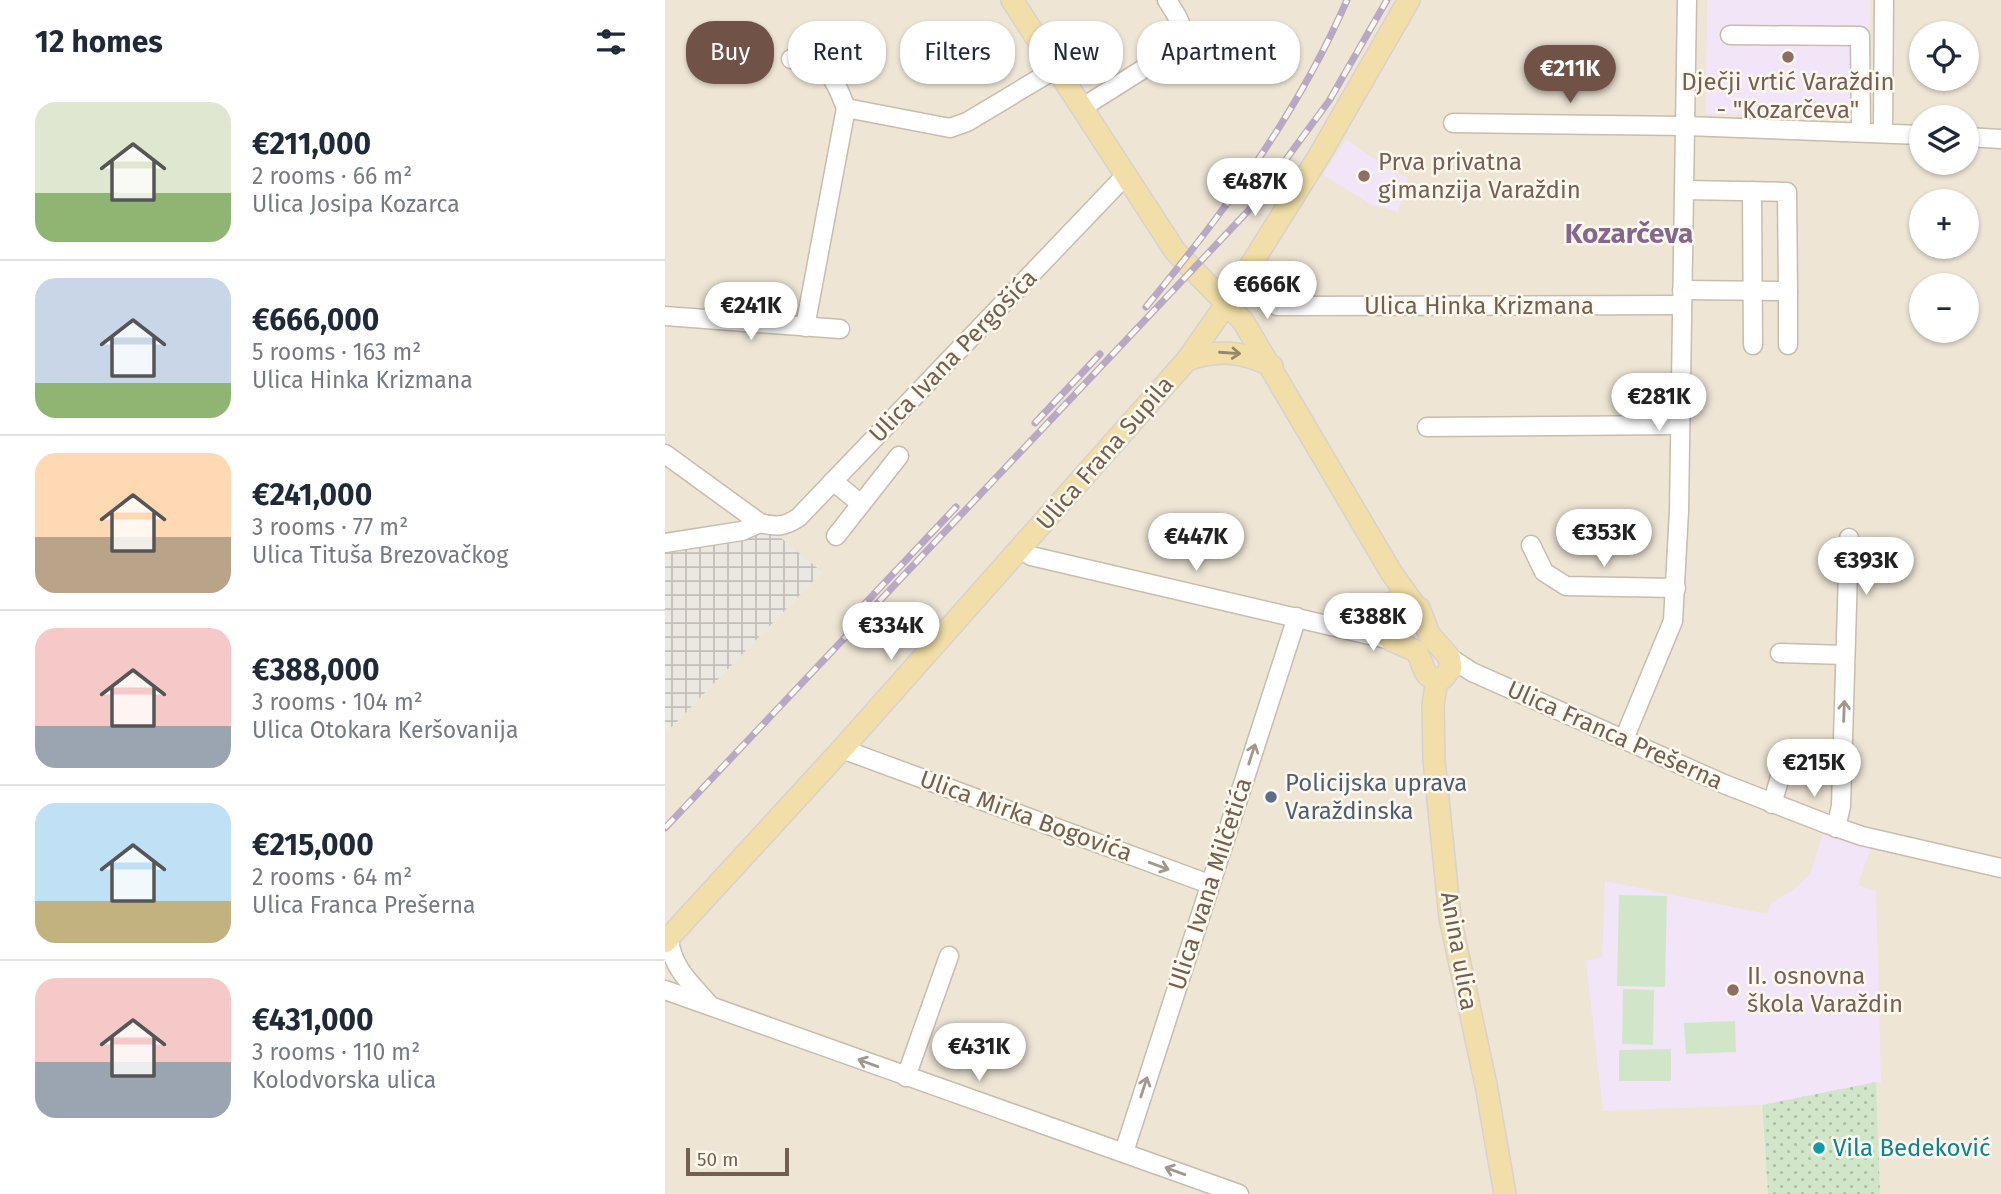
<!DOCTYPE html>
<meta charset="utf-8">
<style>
:root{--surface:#fff;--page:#f6f6f7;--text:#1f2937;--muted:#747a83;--line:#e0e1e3;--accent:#715247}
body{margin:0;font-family:"Fira Sans",sans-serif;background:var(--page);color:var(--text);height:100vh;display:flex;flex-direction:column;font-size:26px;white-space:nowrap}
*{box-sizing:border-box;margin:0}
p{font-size:23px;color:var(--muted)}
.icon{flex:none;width:38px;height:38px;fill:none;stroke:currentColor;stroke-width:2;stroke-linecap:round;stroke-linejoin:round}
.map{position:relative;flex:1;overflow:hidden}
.side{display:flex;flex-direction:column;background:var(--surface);width:665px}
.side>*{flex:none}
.hud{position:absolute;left:21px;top:21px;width:665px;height:63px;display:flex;gap:14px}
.buttons{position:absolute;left:1244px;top:21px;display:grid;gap:14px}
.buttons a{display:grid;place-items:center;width:70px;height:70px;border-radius:50%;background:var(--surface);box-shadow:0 2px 5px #0004;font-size:35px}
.scale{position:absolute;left:21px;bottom:18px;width:103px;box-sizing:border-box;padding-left:7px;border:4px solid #725f4f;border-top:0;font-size:19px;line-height:24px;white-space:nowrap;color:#725f4f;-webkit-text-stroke:5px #fdf9ee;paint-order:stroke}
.price{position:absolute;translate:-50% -60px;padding:0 16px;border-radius:24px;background:#fff;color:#222;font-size:23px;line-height:46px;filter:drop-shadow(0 2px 4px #0008)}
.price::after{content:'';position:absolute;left:50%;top:42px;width:21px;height:16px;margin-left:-10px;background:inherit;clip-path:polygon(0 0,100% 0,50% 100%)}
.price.active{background:var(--accent);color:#fff}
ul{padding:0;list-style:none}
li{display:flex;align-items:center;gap:21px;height:175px;padding:0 35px}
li+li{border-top:2px solid var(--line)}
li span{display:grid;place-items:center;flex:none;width:196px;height:140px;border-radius:21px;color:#555}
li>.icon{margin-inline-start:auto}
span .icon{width:84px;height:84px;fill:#fffc;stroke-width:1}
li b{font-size:30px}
h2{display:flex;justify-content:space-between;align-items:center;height:84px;padding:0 35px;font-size:30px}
.pill{padding:0 24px;border-radius:28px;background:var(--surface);box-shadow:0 2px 5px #0004;font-size:24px;line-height:63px}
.pill.active{background:var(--accent);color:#fff}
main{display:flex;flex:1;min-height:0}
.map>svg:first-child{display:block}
.residential{fill:#eee5d5;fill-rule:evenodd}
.industrial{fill:url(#industrial-grid)}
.education{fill:#f2e5f7}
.green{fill:url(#green-dots)}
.pitch{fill:#d1e6c8}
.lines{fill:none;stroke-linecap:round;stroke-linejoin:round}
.minor-casing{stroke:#c8bcad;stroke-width:21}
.major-casing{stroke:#d8d2ce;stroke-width:24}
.minor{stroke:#fff;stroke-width:18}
.major{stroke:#f1dea8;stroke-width:21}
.rail-casing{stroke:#b9a8c3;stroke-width:7}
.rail{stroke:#fdf9ee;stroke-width:4.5;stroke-dasharray:13;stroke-linecap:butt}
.oneway{stroke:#98856a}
.oneway2{stroke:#a3978d}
.education-dot{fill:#8d6e63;stroke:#fdf9ee;stroke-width:2.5}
.service-dot{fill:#5c6f8a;stroke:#fdf9ee;stroke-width:2.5}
.culture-dot{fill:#0f9aa8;stroke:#fdf9ee;stroke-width:2.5}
.labels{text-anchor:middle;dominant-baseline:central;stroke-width:5;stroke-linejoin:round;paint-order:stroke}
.education-label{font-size:24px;fill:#785e54;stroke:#fdf9ee;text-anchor:start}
.street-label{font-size:24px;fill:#725f4f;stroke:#fdf9ee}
.service-label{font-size:24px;fill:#4e5e75;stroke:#fdf9ee;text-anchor:start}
.culture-label{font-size:24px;fill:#0d838f;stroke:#fdf9ee;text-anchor:start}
.quarter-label{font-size:28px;font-weight:bold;fill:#85668d;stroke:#fdf9ee}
</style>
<main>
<section class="side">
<h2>12 homes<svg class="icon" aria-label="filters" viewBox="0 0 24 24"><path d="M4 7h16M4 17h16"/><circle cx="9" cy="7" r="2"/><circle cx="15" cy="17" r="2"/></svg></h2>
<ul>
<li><span style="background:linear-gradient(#dfe7d0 65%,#8fb573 0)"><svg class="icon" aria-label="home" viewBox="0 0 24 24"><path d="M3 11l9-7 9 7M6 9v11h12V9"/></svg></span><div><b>€211,000</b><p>2 rooms · 66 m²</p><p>Ulica Josipa Kozarca</p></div></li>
<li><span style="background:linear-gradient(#c9d6e8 75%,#8fb573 0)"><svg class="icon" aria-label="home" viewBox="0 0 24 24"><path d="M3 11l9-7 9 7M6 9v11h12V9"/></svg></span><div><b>€666,000</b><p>5 rooms · 163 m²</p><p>Ulica Hinka Krizmana</p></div></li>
<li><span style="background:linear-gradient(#ffd9b3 60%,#b9a48a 0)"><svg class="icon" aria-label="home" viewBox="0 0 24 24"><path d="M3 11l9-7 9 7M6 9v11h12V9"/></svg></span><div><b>€241,000</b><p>3 rooms · 77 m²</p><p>Ulica Tituša Brezovačkog</p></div></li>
<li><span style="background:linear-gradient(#f6c9c9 70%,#9aa5b1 0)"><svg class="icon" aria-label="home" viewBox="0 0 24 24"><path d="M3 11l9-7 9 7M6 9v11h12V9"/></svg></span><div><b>€388,000</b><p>3 rooms · 104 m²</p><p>Ulica Otokara Keršovanija</p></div></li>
<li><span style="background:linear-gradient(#bfe0f5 70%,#c2b280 0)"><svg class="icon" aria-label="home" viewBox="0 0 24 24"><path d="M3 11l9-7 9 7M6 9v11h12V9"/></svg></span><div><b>€215,000</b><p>2 rooms · 64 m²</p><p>Ulica Franca Prešerna</p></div></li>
<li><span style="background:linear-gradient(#f6c9c9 60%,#9aa5b1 0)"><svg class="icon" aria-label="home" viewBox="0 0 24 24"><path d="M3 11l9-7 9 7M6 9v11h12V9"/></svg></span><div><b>€431,000</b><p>3 rooms · 110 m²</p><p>Kolodvorska ulica</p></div></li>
</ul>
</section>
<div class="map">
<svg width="1336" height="1194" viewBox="0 0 1336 1194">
<defs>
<pattern id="industrial-grid" width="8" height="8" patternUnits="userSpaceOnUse" patternTransform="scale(1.75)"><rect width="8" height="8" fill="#ebe7e1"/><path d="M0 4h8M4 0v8" fill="none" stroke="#c3beb9"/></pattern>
<pattern id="green-dots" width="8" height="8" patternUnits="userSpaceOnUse" patternTransform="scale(1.75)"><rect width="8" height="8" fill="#d1e6c8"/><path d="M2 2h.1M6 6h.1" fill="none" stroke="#aebea5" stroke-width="1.8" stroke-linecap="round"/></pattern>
</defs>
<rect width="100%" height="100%" fill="#faf5e8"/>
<path class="residential" d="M 0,0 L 1336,0 L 1336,1194 L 0,1194 L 0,734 L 157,572 L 0,547 ZM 1256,33 L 1302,33 L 1302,79 L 1256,79 ZM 1256,117 L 1302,117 L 1302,163 L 1256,163 ZM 1256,201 L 1302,201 L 1302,247 L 1256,247 ZM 1256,285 L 1302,285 L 1302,331 L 1256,331 Z"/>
<path class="industrial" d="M 110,533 L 157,572 L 0,734 L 0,547 Z"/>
<g class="education">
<path d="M 1042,0 L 1205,0 L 1204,115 L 1041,114 Z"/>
<path d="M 681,139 L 730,174 L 743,177 L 733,212 L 707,205 L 658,175 Z"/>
<path d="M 1159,830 L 1206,847 L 1193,885 L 1211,891 L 1216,1082 L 1211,1083 L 1215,1194 L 1103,1194 L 1096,1105 L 938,1111 L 921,961 L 937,957 L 940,881 L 1102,914 L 1106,903 L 1128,890 L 1145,874 Z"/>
</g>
<path class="green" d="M 1211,1082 L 1215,1194 L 1103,1194 L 1097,1105 Z"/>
<g class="pitch">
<path d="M 954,895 L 1002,896 L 1000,987 L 952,986 Z"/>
<path d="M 958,989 L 989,990 L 988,1045 L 957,1044 Z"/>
<path d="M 1070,1021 L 1071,1052 L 1021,1054 L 1019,1023 Z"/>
<path d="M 1006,1049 L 1006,1081 L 954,1081 L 954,1050 Z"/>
</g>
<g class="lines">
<g class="minor-casing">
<g id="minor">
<path d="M 1065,35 L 1195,36 L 1196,131"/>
<path d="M 126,59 C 163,63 168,75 181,108 L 140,327"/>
<path d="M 418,107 L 510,49 C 524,29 513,18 502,0"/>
<path d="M 181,108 L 285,128 L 302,122 L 392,68"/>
<path d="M 788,123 L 1021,126 L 1256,135"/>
<path d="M 1218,132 L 1219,0"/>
<path d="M 1302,137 L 1336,139"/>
<path d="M 1087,191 L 1088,345"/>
<path d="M 1017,290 L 1123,291 L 1122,192 L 1020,190"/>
<path d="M 1123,291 L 1123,345"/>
<path d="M 612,306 L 1017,305"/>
<path d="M 0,316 L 175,329"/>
<path d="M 762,427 L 1013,425"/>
<path d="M 0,454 L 95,523 C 111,527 120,527 134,517 L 461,175"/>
<path d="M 168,481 L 196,504"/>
<path d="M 171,536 L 234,456"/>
<path d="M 0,543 L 77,531 L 95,523"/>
<path d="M 866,545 L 879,572 L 901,586 L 1011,588"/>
<path d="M 356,549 L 366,556 L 726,640"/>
<path d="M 1115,653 L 1180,655"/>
<path d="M 784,657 L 807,672 L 1059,784 L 1162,824 L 1197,836 L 1336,868"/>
<path d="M 959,739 L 1008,621 L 1014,511 L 1022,0"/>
<path d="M 177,749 L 544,884"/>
<path d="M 1107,804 L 1117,770"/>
<path d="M 1171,828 L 1176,806 L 1184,538"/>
<path d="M 4,938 C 6,966 25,983 43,1003"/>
<path d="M 0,990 L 574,1194"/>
<path d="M 241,1077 L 284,956"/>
<path d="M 459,1152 L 632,617"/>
</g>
</g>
<g class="major-casing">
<g id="major">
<path d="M 347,0 L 510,251 L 578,321 L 726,572 L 748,603"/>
<path d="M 522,360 C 554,349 576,351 607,366"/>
<path d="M 736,599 L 754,608 L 764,634 L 784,657 L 786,668 L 778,678 C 757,683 760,664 751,651 L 726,640 L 717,630 L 717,611 L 724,604 Z"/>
<path d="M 772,679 L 768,705 L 769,760 L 785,918 L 821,1085 L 840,1194"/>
<path d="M 0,942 L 177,749 L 522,360 L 562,303 L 654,156 L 744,0"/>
</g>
</g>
<use href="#minor" class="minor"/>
<use href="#major" class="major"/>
<g class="rail-casing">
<g id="rail">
<path d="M 481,307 C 560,211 632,115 682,0"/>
<path d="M 370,423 L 435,354"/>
<path d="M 193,611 L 291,507"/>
<path d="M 0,828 L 583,211 L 664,101 L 722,0"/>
</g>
</g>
<use href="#rail" class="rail"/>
</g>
<defs><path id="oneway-shaft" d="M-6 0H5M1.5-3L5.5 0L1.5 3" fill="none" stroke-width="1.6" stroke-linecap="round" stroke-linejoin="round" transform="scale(1.75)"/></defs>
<use class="oneway" href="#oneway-shaft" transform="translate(565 353) rotate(4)"/>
<g class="oneway2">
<use href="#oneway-shaft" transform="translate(1179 711) rotate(-88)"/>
<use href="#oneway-shaft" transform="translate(587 754) rotate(-72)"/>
<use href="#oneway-shaft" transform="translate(494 866) rotate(20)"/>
<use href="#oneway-shaft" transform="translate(203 1063) rotate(-160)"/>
<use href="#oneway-shaft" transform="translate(479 1087) rotate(-72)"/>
<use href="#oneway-shaft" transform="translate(510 1171) rotate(-160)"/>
</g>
<g class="education-dot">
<circle cx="1123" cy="57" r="7"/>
<circle cx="699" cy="176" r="7"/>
<circle cx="1068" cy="990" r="7"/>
</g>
<circle class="service-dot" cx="606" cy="797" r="7"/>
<circle class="culture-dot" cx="1154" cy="1148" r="7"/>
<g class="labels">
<g class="education-label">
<text x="1123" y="82" text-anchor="middle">Dječji vrtić Varaždin<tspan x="1123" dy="28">- "Kozarčeva"</tspan></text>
<text x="713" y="162">Prva privatna<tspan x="713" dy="28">gimanzija Varaždin</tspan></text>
<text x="1082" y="976">II. osnovna<tspan x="1082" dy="28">škola Varaždin</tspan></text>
</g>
<g class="street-label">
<text x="814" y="306">Ulica Hinka Krizmana</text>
<text transform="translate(288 356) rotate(-46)">Ulica Ivana Pergošića</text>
<text transform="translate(440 453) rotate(-49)">Ulica Frana Supila</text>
<text transform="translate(950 735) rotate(24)">Ulica Franca Prešerna</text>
<text transform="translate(361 816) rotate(20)">Ulica Mirka Bogovića</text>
<text transform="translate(545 884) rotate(-72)">Ulica Ivana Milčetića</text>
<text transform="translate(794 951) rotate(80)">Anina ulica</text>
</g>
<g class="service-label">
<text x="620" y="783">Policijska uprava<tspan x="620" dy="28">Varaždinska</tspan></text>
</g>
<g class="culture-label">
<text x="1168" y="1148">Vila Bedeković</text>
</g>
<g class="quarter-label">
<text x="964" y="233">Kozarčeva</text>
</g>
</g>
</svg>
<div class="buttons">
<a><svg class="icon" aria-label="locate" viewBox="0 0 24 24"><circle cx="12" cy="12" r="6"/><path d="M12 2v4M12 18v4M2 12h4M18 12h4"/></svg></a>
<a><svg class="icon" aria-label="layers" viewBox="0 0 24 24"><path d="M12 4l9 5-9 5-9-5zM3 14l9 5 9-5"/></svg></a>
<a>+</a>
<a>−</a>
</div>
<div class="scale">50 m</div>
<b class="price active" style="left:905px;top:105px">€211K</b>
<b class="price" style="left:590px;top:218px">€487K</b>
<b class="price" style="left:602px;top:321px">€666K</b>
<b class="price" style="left:86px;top:342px">€241K</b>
<b class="price" style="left:994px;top:433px">€281K</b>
<b class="price" style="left:939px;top:569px">€353K</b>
<b class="price" style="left:531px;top:573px">€447K</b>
<b class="price" style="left:1201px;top:597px">€393K</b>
<b class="price" style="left:708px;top:653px">€388K</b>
<b class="price" style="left:226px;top:662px">€334K</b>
<b class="price" style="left:1149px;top:799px">€215K</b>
<b class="price" style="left:314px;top:1083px">€431K</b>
<div class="hud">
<a class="pill active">Buy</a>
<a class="pill">Rent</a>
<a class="pill">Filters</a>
<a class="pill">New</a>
<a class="pill">Apartment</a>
</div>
</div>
</main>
